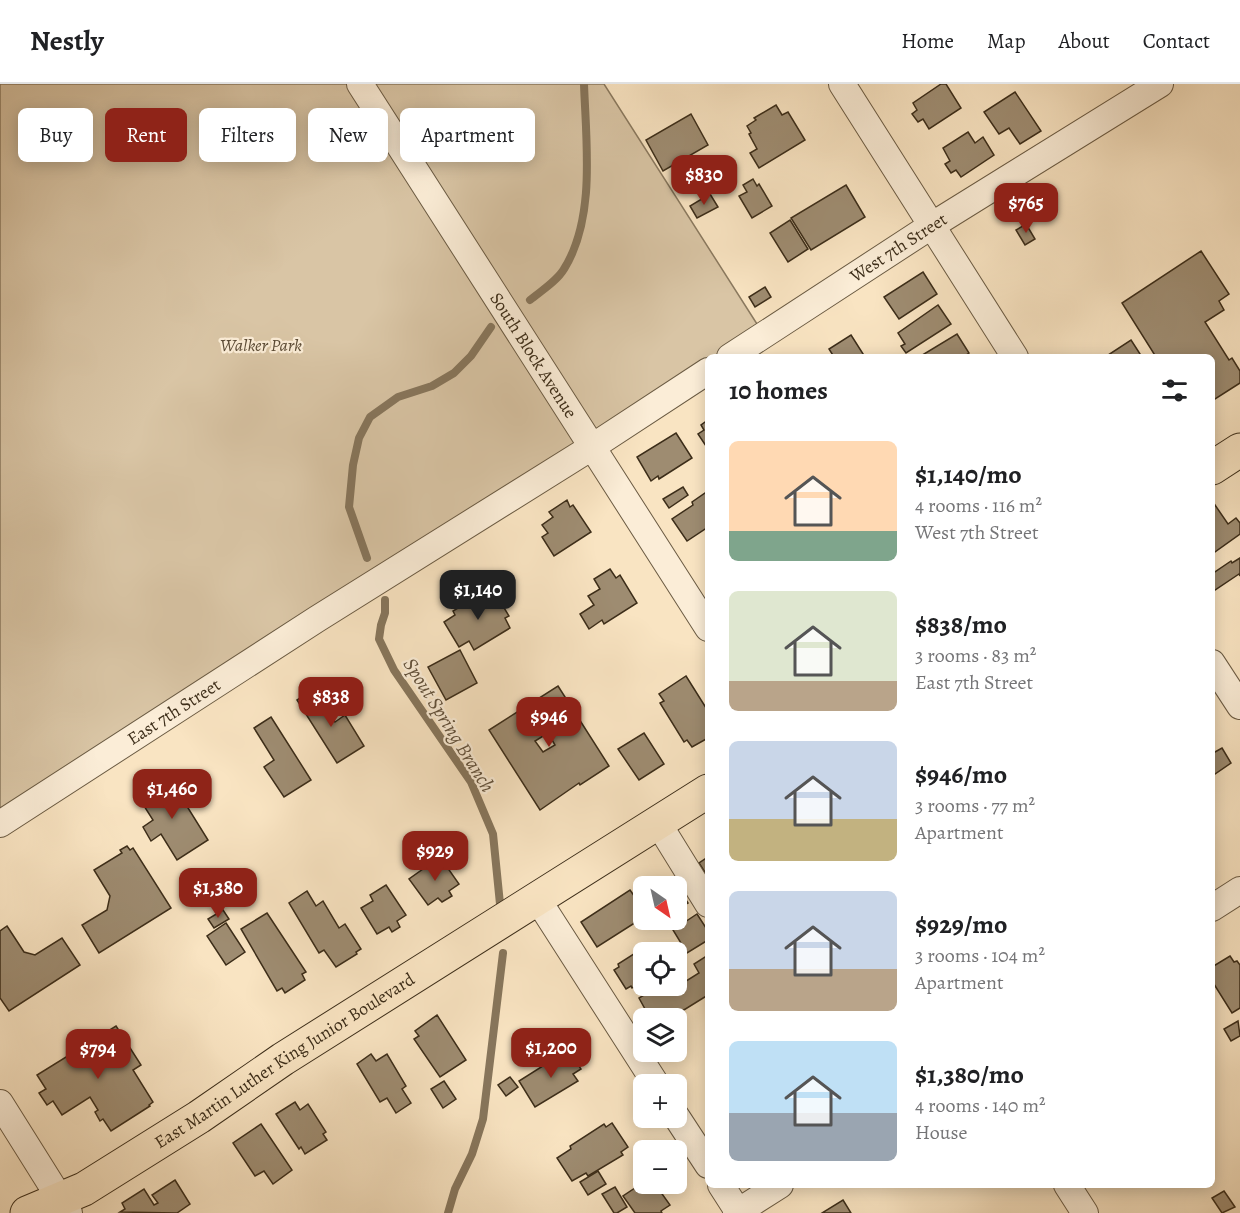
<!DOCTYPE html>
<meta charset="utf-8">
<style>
:root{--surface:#fff;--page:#f2f2f2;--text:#202124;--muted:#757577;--line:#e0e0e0;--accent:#8f2418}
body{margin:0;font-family:Alegreya,serif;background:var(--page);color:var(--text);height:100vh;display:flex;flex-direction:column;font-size:22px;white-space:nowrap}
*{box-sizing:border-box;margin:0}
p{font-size:20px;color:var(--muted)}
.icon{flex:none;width:33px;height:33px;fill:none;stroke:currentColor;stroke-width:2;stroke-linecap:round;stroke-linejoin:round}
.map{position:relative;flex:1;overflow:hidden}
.sheet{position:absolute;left:705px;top:270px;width:510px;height:834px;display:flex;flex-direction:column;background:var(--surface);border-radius:9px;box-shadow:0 3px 15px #0003}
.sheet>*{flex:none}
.hud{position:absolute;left:18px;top:24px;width:570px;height:54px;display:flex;gap:12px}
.needle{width:39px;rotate:146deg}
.fabs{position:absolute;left:633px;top:792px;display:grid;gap:12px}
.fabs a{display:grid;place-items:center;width:54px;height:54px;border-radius:9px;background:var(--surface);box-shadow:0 3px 15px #0003;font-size:30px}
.price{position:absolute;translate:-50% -51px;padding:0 14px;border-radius:12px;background:var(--accent);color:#fff;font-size:20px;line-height:39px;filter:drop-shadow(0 2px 3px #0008)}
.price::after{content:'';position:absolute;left:50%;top:36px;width:18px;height:14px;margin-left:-9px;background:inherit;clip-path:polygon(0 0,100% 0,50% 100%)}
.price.active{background:#222;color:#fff}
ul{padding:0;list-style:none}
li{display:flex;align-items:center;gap:18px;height:150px;padding:0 24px}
li span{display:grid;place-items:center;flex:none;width:168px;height:120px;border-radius:9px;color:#555}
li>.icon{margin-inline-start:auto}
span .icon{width:72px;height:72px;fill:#fffc;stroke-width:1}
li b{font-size:26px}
h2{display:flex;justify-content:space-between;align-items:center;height:72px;padding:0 24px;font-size:26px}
.tag{padding:0 21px;border-radius:9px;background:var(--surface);box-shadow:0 3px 15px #0003;font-size:21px;line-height:54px}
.tag.active{background:var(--accent);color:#fff}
header{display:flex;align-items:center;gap:36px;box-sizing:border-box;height:84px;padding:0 30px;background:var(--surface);border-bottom:2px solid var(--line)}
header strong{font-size:28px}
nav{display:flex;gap:33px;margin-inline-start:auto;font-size:21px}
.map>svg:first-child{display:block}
.green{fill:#d9c5a5;stroke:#8a795f;stroke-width:1.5}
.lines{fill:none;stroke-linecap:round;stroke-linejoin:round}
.stream{stroke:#87765c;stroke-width:8}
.building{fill:#9e8c71;stroke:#3c2d19;stroke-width:1.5;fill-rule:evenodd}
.minor-casing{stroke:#6b5b43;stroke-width:28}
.major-casing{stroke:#3c2d19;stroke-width:35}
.minor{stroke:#fbedd7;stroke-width:26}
.major{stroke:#f9e4c2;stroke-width:33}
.labels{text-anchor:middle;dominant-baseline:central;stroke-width:4.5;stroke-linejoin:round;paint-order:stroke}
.street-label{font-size:18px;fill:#3c2d19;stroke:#fbedd7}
.park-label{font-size:18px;font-style:italic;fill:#5b4b35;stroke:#fbedd7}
.water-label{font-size:20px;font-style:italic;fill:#62513b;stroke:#fbedd7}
</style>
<header>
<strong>Nestly</strong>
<nav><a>Home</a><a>Map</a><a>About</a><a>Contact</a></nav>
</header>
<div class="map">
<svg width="1240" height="1129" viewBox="0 0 1240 1129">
<rect width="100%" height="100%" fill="#f9e4c2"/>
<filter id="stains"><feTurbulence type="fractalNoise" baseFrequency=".00333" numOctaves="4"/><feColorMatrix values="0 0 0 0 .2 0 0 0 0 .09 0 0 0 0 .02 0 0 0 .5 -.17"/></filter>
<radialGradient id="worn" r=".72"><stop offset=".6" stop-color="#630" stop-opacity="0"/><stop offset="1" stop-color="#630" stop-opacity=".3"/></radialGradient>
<path class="green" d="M 0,0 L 604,0 L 764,251 L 730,273 L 708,273 L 708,287 L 0,740 Z"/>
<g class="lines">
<g class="stream">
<path d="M 530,216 C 541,207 557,197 564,185 C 596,134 586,58 584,0"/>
<path d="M 367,474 L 349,423 L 353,381 L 359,354 L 370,333 L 398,313 L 432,302 L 454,289 L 471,272 L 491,243"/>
<path d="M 385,516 L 385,529 L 381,541 L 379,555 L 394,586 L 471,698 L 493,750 L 500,820"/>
<path d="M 448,1129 L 455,1105 L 472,1070 L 483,1035 L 503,869"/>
</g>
</g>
<g class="building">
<path d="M 941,0 L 946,0 L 961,24 L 929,45 L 923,35 L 918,38 L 912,30 L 917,26 L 913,19 Z"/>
<path d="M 1015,8 L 1041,47 L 1020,60 L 1009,44 L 999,50 L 984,28 Z"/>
<path d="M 776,21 L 782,31 L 788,28 L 805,56 L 759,84 L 750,69 L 757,65 L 749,50 L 751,49 L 747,42 L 756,36 L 754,34 Z"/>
<path d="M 691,30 L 708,61 L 663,87 L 646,56 Z"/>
<path d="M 968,48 L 975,59 L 983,53 L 994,71 L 961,93 L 956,86 L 951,89 L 945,80 L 950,77 L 943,64 Z"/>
<path d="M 753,95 L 757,102 L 759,100 L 772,122 L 752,134 L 739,112 L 747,108 L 743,101 Z"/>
<path d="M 846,101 L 865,133 L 811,166 L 791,134 Z"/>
<path d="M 710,110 L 718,123 L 697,134 L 690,122 Z"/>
<path d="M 790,136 L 808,165 L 788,178 L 770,149 Z"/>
<path d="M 1026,140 L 1035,155 L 1025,161 L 1016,146 Z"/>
<path d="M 1201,167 L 1229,210 L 1219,217 L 1224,226 L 1205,238 L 1229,276 L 1232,274 L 1240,287 L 1240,299 L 1212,317 L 1212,273 L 1156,273 L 1122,219 Z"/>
<path d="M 923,188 L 937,210 L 899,235 L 884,213 Z"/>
<path d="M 765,203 L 771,213 L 755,223 L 749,213 Z"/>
<path d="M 938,221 L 951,240 L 906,269 L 901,262 L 905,260 L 898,249 Z"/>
<path d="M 957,250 L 969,269 L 963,273 L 919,273 Z"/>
<path d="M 851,251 L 865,273 L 834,273 L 829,265 Z"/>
<path d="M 1131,256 L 1142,273 L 1105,273 Z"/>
<path d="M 708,336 L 708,365 L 698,350 L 704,346 L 701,341 Z"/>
<path d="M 676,349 L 692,374 L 659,395 L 658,392 L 651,397 L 637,373 Z"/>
<path d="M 683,403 L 688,411 L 669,424 L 663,415 Z"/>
<path d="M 708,407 L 708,443 L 687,457 L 672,435 L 693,421 L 692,418 Z"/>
<path d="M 567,416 L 570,423 L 573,421 L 591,448 L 554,472 L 542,453 L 548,449 L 542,441 L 553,433 L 549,428 Z"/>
<path d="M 1215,421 L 1228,440 L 1236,434 L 1240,439 L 1240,450 L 1212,470 L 1212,424 Z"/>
<path d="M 1240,474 L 1240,492 L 1239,490 L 1212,508 L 1212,490 L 1231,477 L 1232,479 Z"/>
<path d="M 610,485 L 616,494 L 620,491 L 637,519 L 604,540 L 602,536 L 589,545 L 580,530 L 594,521 L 588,512 L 600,505 L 594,495 Z"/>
<path d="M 491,509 L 494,514 L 497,512 L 509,532 L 505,534 L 510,544 L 474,566 L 469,557 L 459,563 L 444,538 L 455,531 L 453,527 L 481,510 L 484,514 Z"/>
<path d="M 460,566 L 477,599 L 446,616 L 428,583 Z"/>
<path d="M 686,592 L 708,627 L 708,654 L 692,663 L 687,656 L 684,658 L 660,619 L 664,617 L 659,610 Z"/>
<path d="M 558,602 L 609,682 L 580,701 L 579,699 L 540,726 L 489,646 ZM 548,649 L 555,661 L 543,668 L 535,657 Z"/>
<path d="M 314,605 L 335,638 L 345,631 L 364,662 L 337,679 L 297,616 Z"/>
<path d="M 271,633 L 311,696 L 284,713 L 264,683 L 274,676 L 254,644 Z"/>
<path d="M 644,649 L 664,680 L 639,696 L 618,665 Z"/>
<path d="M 1222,664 L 1231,679 L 1212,692 L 1212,665 L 1215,668 Z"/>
<path d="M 170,695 L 208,756 L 177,776 L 161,750 L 151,757 L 143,743 L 153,736 L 139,714 Z"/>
<path d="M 127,762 L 130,766 L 133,764 L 171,824 L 99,869 L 82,841 L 107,826 L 110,812 L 94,786 L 122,769 L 120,766 Z"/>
<path d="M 440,773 L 459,800 L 449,807 L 452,812 L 442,818 L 438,814 L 428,821 L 409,795 Z"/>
<path d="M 708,773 L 708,793 L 699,779 Z"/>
<path d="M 673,796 L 688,819 L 676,826 L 676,802 L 663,802 Z"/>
<path d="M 386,801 L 406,831 L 397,837 L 400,843 L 392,848 L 389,843 L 377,850 L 361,824 L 373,817 L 370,811 Z"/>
<path d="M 630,806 L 644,826 L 644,833 L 597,863 L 581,838 Z"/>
<path d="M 307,807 L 316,822 L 323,817 L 339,844 L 345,840 L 361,865 L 356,868 L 357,870 L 336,883 L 324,866 L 319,869 L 289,819 Z"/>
<path d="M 223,826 L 229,835 L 214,844 L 208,835 Z"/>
<path d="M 267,829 L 306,888 L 302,890 L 305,896 L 285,909 L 282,904 L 277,907 L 241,845 Z"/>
<path d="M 697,830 L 708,847 L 708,856 L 687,869 L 673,846 Z"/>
<path d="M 226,839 L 245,868 L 226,881 L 207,852 Z"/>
<path d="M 7,842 L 24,868 L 35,871 L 62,854 L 80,881 L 9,927 L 0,914 L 0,847 Z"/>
<path d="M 651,859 L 654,864 L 659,861 L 663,867 L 659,868 L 644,868 L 644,897 L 632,904 L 631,902 L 626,905 L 614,886 L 619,883 L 618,880 Z"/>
<path d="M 708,871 L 708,911 L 671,934 L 650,934 L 639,914 L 659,902 L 664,911 L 699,889 L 694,880 Z"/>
<path d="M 1230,872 L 1234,878 L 1237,877 L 1240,881 L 1240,924 L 1232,929 L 1212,897 L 1212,883 Z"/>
<path d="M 437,931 L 466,976 L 440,993 L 414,955 L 419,952 L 415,947 Z"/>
<path d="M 1238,937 L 1240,952 L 1231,957 L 1224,945 Z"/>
<path d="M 116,942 L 141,981 L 133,986 L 153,1018 L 149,1021 L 150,1022 L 111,1047 L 103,1035 L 100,1037 L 95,1028 L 98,1026 L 90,1013 L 62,1031 L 53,1017 L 47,1021 L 39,1009 L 46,1005 L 37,991 Z"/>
<path d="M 568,966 L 581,985 L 573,990 L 578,997 L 535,1023 L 519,997 Z"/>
<path d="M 371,970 L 376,977 L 387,970 L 406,1002 L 402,1005 L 411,1019 L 396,1029 L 387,1014 L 380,1018 L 357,980 Z"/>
<path d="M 510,993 L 518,1003 L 506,1012 L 498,1001 Z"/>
<path d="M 444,997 L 456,1015 L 443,1024 L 431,1005 Z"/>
<path d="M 295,1018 L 300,1026 L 308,1020 L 326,1048 L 323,1050 L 327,1056 L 305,1070 L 301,1063 L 299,1065 L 276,1030 Z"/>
<path d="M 612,1039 L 628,1063 L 621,1068 L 623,1071 L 588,1092 L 586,1089 L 572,1097 L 557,1074 L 571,1065 L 570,1062 L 604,1040 L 606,1043 Z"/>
<path d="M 261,1040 L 292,1086 L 273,1100 L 264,1087 L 255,1092 L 233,1059 Z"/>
<path d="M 598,1087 L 606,1100 L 588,1111 L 580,1098 Z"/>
<path d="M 175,1096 L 190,1120 L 177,1129 L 120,1128 L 125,1125 L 122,1119 L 144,1105 L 154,1121 L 158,1119 L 152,1111 Z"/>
<path d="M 644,1098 L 655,1100 L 670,1121 L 661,1127 L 662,1129 L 635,1129 L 623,1112 Z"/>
<path d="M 615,1103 L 627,1123 L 617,1129 L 614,1129 L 602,1110 Z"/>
<path d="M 1224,1107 L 1235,1123 L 1222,1129 L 1212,1114 Z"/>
<path d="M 843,1116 L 851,1129 L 822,1129 Z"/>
</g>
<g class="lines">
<g class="minor-casing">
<g id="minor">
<path id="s1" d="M 360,0 L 708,544"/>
<path d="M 842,0 L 1015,273"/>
<path id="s2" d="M 730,273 L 931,142 L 1160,0"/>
<path d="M 1212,579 L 1240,622"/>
<path d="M 658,739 L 708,820"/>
<path id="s3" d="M 0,740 L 317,535 L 592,363 L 708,287"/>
<path d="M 538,816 L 656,1000"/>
<path d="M 1212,824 L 1240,806"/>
<path d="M 0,1019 L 69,1129"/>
<path d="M 676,1032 L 708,1081"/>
<path d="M 721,1101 L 739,1129"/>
<path d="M 1067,1101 L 1085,1129"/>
<path d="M 736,1129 L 780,1101"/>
</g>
</g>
<g class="major-casing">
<g id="major">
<path d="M 1212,384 L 1240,366"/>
<path id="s4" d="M 27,1129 L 84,1105 L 199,1033 L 283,975 L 708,707"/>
</g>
</g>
<use href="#minor" class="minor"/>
<use href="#major" class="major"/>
</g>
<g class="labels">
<g class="street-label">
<text stroke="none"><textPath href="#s2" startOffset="201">West 7th Street</textPath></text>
<text stroke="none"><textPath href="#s1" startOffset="322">South Block Avenue</textPath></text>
<text stroke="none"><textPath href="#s3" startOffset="207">East 7th Street</textPath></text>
<text stroke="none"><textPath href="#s4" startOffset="300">East Martin Luther King Junior Boulevard</textPath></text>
</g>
<g class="park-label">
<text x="261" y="261">Walker Park</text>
</g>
<g class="water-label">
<text transform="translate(449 641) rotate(58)">Spout Spring Branch</text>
</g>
</g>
<rect width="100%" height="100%" filter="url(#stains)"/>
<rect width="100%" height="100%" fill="url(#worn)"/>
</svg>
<div class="fabs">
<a><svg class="needle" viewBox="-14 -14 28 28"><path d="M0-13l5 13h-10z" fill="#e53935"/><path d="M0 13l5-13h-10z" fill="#757577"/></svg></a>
<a><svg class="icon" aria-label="locate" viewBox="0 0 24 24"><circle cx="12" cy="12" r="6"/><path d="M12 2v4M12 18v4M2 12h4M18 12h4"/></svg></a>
<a><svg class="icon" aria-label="layers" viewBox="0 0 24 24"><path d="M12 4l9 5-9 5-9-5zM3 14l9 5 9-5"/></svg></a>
<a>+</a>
<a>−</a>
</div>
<b class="price" style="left:704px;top:122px">$830</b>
<b class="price" style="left:1026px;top:150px">$765</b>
<b class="price active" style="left:478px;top:537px">$1,140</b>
<b class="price" style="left:331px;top:644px">$838</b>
<b class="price" style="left:549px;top:664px">$946</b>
<b class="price" style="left:172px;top:736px">$1,460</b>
<b class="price" style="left:435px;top:798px">$929</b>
<b class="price" style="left:218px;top:835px">$1,380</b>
<b class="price" style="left:551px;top:995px">$1,200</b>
<b class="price" style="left:98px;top:996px">$794</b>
<div class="hud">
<a class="tag">Buy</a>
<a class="tag active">Rent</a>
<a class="tag">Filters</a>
<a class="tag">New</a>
<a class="tag">Apartment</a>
</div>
<section class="sheet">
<h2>10 homes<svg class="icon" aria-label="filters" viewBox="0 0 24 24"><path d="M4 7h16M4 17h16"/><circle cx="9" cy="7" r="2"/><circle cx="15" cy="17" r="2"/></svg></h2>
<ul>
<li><span style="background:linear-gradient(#ffd9b3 75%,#7fa58c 0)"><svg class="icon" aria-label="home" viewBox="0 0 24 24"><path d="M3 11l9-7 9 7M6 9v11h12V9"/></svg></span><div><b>$1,140/mo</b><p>4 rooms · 116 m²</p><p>West 7th Street</p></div></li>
<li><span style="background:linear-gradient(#dfe7d0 75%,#b9a48a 0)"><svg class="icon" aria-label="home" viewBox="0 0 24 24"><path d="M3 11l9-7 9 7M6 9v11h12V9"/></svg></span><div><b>$838/mo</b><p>3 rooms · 83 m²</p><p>East 7th Street</p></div></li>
<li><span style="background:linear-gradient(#c9d6e8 65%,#c2b280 0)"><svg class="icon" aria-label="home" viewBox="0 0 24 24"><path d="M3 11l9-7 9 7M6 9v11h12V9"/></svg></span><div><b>$946/mo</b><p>3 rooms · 77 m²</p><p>Apartment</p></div></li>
<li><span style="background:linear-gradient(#c9d6e8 65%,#b9a48a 0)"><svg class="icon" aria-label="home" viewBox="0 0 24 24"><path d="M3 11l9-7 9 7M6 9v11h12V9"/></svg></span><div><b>$929/mo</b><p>3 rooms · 104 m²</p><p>Apartment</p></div></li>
<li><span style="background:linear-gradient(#bfe0f5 60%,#9aa5b1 0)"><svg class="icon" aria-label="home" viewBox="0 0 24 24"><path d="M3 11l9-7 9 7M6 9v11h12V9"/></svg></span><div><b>$1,380/mo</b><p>4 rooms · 140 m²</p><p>House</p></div></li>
</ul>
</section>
</div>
